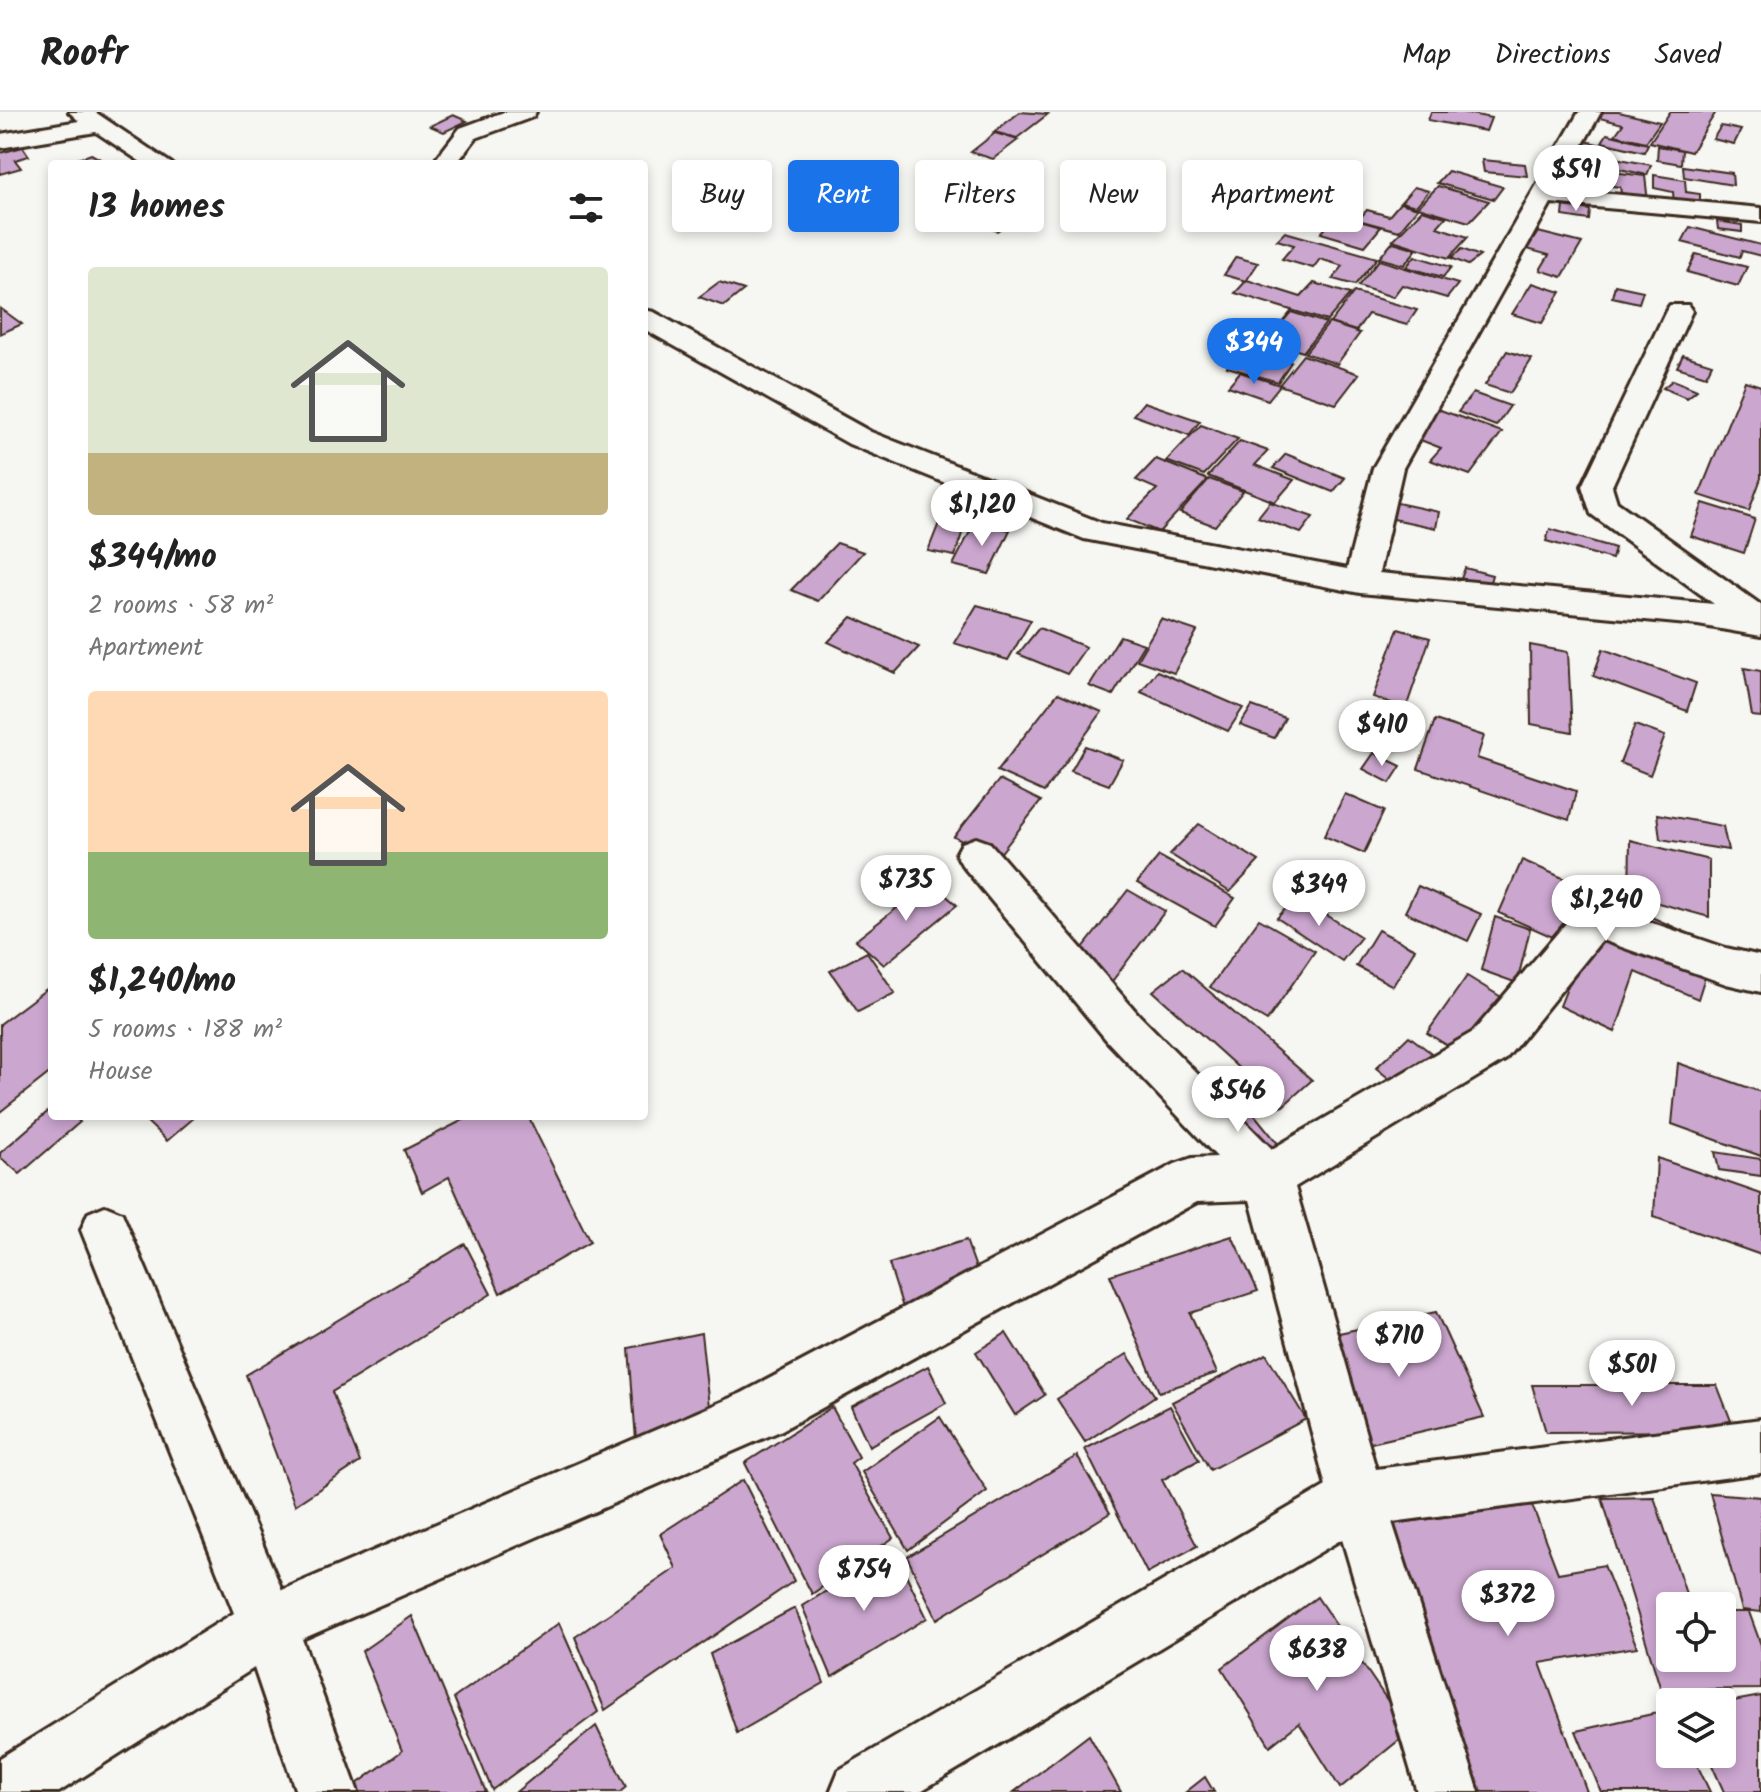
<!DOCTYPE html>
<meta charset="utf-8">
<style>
:root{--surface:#fff;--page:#f6f6f6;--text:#222;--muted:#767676;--line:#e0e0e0;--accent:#1a73e8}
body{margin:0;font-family:Kalam,sans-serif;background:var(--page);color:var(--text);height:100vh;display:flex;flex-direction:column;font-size:30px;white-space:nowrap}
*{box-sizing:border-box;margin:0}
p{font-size:26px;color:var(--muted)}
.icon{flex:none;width:44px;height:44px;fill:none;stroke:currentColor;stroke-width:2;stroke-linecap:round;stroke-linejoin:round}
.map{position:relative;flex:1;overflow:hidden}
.details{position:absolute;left:48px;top:48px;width:600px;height:960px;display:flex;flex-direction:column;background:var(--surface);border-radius:8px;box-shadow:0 4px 12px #0003}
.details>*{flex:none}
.top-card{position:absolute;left:672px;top:48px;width:760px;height:72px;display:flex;gap:16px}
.fabs{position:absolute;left:1656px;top:1480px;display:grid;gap:16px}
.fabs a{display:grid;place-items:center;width:80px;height:80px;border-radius:8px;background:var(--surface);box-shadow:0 4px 12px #0003;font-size:40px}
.price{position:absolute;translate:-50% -68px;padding:0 18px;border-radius:28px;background:#fff;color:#222;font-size:26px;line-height:52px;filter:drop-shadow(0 2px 4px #0008)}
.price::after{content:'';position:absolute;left:50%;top:48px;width:24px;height:18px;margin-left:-12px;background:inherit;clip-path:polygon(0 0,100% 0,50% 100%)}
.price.active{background:var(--accent);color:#fff}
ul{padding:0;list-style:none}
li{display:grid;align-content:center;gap:16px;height:424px;padding:0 40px}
li span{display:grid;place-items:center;height:248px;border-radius:8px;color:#555}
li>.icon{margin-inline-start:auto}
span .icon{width:144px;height:144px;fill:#fffc;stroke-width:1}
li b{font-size:34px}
h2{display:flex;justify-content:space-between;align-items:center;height:96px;padding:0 40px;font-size:34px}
.tag{padding:0 28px;border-radius:8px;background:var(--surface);box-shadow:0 4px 12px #0003;font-size:28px;line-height:72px}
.tag.active{background:var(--accent);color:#fff}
header{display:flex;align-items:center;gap:48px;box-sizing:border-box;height:112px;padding:0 40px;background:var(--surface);border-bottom:2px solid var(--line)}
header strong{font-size:38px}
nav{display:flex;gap:44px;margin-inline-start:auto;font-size:28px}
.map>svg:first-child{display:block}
.building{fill:#cba6cf;stroke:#3b2a1e;stroke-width:2}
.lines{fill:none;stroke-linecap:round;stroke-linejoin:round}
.minor-casing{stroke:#3b2a1e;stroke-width:6}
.minor{fill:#f6f6f2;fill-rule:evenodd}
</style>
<header>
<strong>Roofr</strong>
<nav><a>Map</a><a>Directions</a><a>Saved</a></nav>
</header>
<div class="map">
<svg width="1761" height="1680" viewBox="0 0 1761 1680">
<rect width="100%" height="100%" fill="#f6f6f2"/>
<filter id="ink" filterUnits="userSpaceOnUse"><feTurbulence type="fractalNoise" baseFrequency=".0125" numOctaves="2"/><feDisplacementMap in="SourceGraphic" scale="16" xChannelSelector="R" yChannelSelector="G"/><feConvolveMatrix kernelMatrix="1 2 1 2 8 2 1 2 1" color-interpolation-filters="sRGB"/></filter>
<g filter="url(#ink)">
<g class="building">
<path d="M 1020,0 L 1048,2 L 1017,26 L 994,20 Z"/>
<path d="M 1431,0 L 1461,0 L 1491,6 L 1486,19 L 1428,8 Z"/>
<path d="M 1590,0 L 1619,0 L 1660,10 L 1646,30 L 1615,23 L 1623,12 L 1588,3 Z"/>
<path d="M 1670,0 L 1716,0 L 1691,40 L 1650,30 Z"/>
<path d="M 453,3 L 467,9 L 444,20 L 430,14 Z"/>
<path d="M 1721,14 L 1741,18 L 1734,32 L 1713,27 Z"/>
<path d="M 995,21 L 1018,28 L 993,47 L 971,40 Z"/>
<path d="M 1607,22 L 1648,32 L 1644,40 L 1602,30 Z"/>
<path d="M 1576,27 L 1602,33 L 1594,46 L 1567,40 Z"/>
<path d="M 1658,34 L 1682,38 L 1681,52 L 1657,48 Z"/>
<path d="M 23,35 L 29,44 L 15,48 L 21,56 L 0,62 L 0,41 Z"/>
<path d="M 91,42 L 102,48 L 91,52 L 65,52 Z"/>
<path d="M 1567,44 L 1594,50 L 1591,58 L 1564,52 Z"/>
<path d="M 1610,45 L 1651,53 L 1647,63 L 1606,54 Z"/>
<path d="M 1482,48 L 1525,52 L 1527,64 L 1484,60 Z"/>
<path d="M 1683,54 L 1732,61 L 1733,73 L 1684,65 Z"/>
<path d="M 1569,55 L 1588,59 L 1581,73 L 1561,68 Z"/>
<path d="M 1595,58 L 1645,64 L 1648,90 L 1622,87 L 1620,75 L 1597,72 Z"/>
<path d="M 1448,59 L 1503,75 L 1494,87 L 1437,71 Z"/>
<path d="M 945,60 L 968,67 L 958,75 L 935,68 Z"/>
<path d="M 1654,63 L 1685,68 L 1686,80 L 1700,82 L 1700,97 L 1674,93 L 1673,80 L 1654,76 Z"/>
<path d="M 1438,74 L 1489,89 L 1469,110 L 1418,95 Z"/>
<path d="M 1414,75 L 1429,79 L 1416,94 L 1401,90 Z"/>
<path d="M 954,84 L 1016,106 L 997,119 L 935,96 Z"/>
<path d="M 1400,91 L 1418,96 L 1399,119 L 1358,108 L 1367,98 L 1389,104 Z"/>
<path d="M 1312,93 L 1336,100 L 1324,112 L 1300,105 Z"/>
<path d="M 1564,94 L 1590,98 L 1589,108 L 1563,104 Z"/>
<path d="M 1422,98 L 1446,105 L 1437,115 L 1468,125 L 1449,146 L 1393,128 Z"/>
<path d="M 1338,103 L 1381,115 L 1365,134 L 1321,121 Z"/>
<path d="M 1717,109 L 1742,113 L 1742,120 L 1718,117 Z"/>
<path d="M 1690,115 L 1761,133 L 1761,144 L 1742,139 L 1740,145 L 1682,130 Z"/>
<path d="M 1285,120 L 1377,146 L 1355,173 L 1333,167 L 1343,154 L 1320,147 L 1313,156 L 1282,147 L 1294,133 L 1277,128 Z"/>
<path d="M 1538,120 L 1582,131 L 1562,165 L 1540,158 L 1549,143 L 1527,137 Z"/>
<path d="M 1393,130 L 1417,137 L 1404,153 L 1379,146 Z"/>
<path d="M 1462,137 L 1480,144 L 1468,153 L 1451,146 Z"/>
<path d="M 1696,142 L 1747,155 L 1738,174 L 1687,160 Z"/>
<path d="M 1415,144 L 1451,155 L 1443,165 L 1406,155 Z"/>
<path d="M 1236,145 L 1258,151 L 1246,169 L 1224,163 Z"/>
<path d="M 1379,148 L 1458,172 L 1447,186 L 1402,173 L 1393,185 L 1358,174 Z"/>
<path d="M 1247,168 L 1301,185 L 1314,171 L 1350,182 L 1327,209 L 1235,181 Z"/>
<path d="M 719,170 L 744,178 L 724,194 L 699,185 Z"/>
<path d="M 1532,171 L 1561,180 L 1542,211 L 1512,202 Z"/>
<path d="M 1615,173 L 1643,179 L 1639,191 L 1612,185 Z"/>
<path d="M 1354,180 L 1417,198 L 1407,213 L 1368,202 L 1356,219 L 1330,211 Z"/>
<path d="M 0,196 L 22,212 L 0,222 Z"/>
<path d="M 1291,200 L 1326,211 L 1303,240 L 1267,228 Z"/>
<path d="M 1329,211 L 1360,221 L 1337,252 L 1305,241 Z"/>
<path d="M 1241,236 L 1291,250 L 1278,270 L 1227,255 Z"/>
<path d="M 1507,239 L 1532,247 L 1510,281 L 1485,273 Z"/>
<path d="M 1303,243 L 1359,262 L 1336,292 L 1279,273 Z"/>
<path d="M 1683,243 L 1712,252 L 1706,264 L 1677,255 Z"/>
<path d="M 1240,260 L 1280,273 L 1268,288 L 1228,274 Z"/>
<path d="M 1673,268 L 1697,278 L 1687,286 L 1663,276 Z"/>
<path d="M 1745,269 L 1761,274 L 1761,366 L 1749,399 L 1699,383 Z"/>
<path d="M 1473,281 L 1510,294 L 1496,314 L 1458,300 Z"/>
<path d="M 1144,290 L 1200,309 L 1189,323 L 1133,303 Z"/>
<path d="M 1429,294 L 1502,320 L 1470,363 L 1430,348 L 1441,336 L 1405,322 Z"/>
<path d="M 1201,313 L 1238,327 L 1204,363 L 1166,349 Z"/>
<path d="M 1240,329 L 1268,339 L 1255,353 L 1294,368 L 1275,390 L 1208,364 Z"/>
<path d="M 1286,342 L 1345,366 L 1333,380 L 1273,356 Z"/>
<path d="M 1156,347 L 1208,368 L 1159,420 L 1127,407 L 1157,377 L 1136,368 Z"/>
<path d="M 1209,367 L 1243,379 L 1215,414 L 1180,401 Z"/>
<path d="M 1388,389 L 1439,400 L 1436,416 L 1384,405 Z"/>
<path d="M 1270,390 L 1313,405 L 1301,421 L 1258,405 Z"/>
<path d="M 1703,391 L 1755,407 L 1744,441 L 1691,424 Z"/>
<path d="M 975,410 L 1010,418 L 989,462 L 953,453 Z"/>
<path d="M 939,411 L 964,415 L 955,444 L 928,439 Z"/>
<path d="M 1550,417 L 1615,436 L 1612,447 L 1546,429 Z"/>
<path d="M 837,431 L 863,440 L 818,489 L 791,478 Z"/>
<path d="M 1465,456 L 1492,463 L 1487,480 L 1459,472 Z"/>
<path d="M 977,493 L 1031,508 L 1008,548 L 954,531 Z"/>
<path d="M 852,505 L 919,535 L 895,561 L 828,530 Z"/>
<path d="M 1161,507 L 1197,519 L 1174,561 L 1137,548 Z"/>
<path d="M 1039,516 L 1086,535 L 1067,562 L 1018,542 Z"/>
<path d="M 1398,517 L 1430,526 L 1406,596 L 1373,585 Z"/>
<path d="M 1120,524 L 1144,532 L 1113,583 L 1089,574 Z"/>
<path d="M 1530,533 L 1568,540 L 1572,620 L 1531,612 Z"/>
<path d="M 1603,537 L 1696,571 L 1687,599 L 1593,564 Z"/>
<path d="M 1744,556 L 1761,559 L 1761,605 L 1752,604 Z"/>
<path d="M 1157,559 L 1243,596 L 1228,619 L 1141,580 Z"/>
<path d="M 1058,581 L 1102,600 L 1044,680 L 997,659 Z"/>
<path d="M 1252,594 L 1285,606 L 1274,626 L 1240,613 Z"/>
<path d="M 1435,608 L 1484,624 L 1477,646 L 1576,679 L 1569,708 L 1418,657 Z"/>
<path d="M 1635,613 L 1665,624 L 1650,663 L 1620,651 Z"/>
<path d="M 1085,634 L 1123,648 L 1109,673 L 1071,659 Z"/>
<path d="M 1374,641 L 1401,654 L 1390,671 L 1363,657 Z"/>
<path d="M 999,668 L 1041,689 L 996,747 L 954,725 Z"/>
<path d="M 1345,682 L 1384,699 L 1364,741 L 1324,724 Z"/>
<path d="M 1657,702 L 1723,714 L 1728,738 L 1660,727 Z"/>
<path d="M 1199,712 L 1259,749 L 1230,780 L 1170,742 Z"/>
<path d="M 1630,728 L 1709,748 L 1709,805 L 1629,783 Z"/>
<path d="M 1159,744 L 1235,786 L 1215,814 L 1137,771 Z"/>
<path d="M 1522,748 L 1715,833 L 1698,887 L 1636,860 L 1615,920 L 1560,894 L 1582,838 L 1499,801 Z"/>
<path d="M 930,770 L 957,793 L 884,853 L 856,828 Z"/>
<path d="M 1418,774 L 1481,802 L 1468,829 L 1405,800 Z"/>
<path d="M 1128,778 L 1165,799 L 1107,876 L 1069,854 Z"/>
<path d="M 1297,784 L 1361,825 L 1342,849 L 1277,806 Z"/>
<path d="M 1495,805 L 1530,817 L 1517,871 L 1481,858 Z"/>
<path d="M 1259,807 L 1315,839 L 1267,909 L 1210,875 Z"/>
<path d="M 1378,818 L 1415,837 L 1393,874 L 1356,854 Z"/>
<path d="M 867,840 L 895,881 L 858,900 L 830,859 Z"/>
<path d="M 1182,856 L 1312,968 L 1282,995 L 1153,879 Z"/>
<path d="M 1467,864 L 1511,891 L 1473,949 L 1427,921 Z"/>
<path d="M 52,873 L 52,959 L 0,1000 L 0,912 Z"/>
<path d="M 1409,924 L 1447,953 L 1414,987 L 1376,956 Z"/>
<path d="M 1678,951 L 1761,980 L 1761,1044 L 1672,1012 Z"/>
<path d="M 1236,980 L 1284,1039 L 1238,1065 L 1192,1004 Z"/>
<path d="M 52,996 L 52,1004 L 73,1004 L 80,1010 L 20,1062 L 0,1045 L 0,1041 Z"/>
<path d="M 141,1004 L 196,1004 L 167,1029 Z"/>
<path d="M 471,1004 L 528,1004 L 590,1130 L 500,1181 L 449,1065 L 422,1080 L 404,1038 Z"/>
<path d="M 1715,1040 L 1761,1047 L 1761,1064 L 1719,1058 Z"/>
<path d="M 1657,1046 L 1761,1082 L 1761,1143 L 1654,1105 Z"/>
<path d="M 1232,1124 L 1258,1179 L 1190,1201 L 1217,1261 L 1159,1280 L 1110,1163 Z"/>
<path d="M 966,1128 L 984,1178 L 905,1202 L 889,1152 Z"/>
<path d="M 465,1132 L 491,1182 L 332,1280 L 360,1350 L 295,1393 L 246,1263 Z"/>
<path d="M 1436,1200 L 1484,1305 L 1358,1334 L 1316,1226 Z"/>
<path d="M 701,1221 L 711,1313 L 636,1328 L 629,1236 Z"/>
<path d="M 1006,1221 L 1045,1283 L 1015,1303 L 976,1240 Z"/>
<path d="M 1127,1242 L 1155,1284 L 1085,1330 L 1057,1287 Z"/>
<path d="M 1266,1242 L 1306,1307 L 1210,1358 L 1172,1290 Z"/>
<path d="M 928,1254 L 946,1291 L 869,1334 L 851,1295 Z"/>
<path d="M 1532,1273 L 1717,1273 L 1735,1319 L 1546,1320 Z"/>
<path d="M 1170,1294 L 1199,1348 L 1162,1368 L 1197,1434 L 1147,1461 L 1085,1337 Z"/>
<path d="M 832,1295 L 859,1345 L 851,1351 L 893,1426 L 812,1482 L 745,1351 Z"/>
<path d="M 940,1305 L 987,1379 L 908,1438 L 862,1360 Z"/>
<path d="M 1077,1344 L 1110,1401 L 937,1507 L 907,1445 Z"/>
<path d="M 743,1368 L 794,1469 L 605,1598 L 575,1525 L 676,1456 L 660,1422 Z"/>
<path d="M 1710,1381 L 1761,1385 L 1761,1500 L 1742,1498 Z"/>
<path d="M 1654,1385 L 1690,1494 L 1670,1494 L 1670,1546 L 1722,1546 L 1722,1500 L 1749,1500 L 1761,1533 L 1761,1577 L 1661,1578 L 1602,1386 Z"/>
<path d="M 1532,1393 L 1558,1461 L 1604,1453 L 1637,1535 L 1540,1551 L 1587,1680 L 1479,1680 L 1392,1412 Z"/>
<path d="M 894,1438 L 927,1506 L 832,1565 L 802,1494 Z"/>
<path d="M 1317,1485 L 1409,1620 L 1340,1676 L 1299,1611 L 1270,1634 L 1222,1556 Z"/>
<path d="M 795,1496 L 824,1571 L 737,1621 L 710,1542 Z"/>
<path d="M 412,1504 L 486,1680 L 346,1680 L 402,1639 L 362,1539 Z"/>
<path d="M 559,1511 L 598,1600 L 492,1678 L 454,1586 Z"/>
<path d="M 1761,1584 L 1761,1680 L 1724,1680 L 1707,1642 L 1722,1642 L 1722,1591 Z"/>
<path d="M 1670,1598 L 1670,1642 L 1692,1642 L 1710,1680 L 1601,1680 L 1576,1619 Z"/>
<path d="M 596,1614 L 626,1675 L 620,1680 L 516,1680 Z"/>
<path d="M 1089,1623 L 1121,1680 L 1014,1680 Z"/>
<path d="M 1205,1665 L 1214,1680 L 1186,1680 Z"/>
</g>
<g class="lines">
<g class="minor-casing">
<g id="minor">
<path d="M 69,0 L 95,0 L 172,52 L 144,52 L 96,20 L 0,36 L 0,22 L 79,9 Z"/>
<path d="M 504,0 L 536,0 L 533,5 L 476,26 L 456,52 L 432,52 L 460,16 Z"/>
<path d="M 1579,0 L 1601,0 L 1558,77 L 1761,96 L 1761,110 L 1551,91 L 1403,356 L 1379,461 L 1714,492 L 1591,402 L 1582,374 L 1666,199 L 1670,193 L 1688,193 L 1692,199 L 1612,374 L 1617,390 L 1761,493 L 1761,524 L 1698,513 L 1360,481 L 1084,427 L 849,332 L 644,217 L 644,198 L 654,200 L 871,320 L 1102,411 L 1347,457 L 1373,356 Z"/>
<path d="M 976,726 L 990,731 L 1139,903 L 1272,1037 L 1473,920 L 1579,796 L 1594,791 L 1726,836 L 1761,844 L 1761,880 L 1726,872 L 1602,828 L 1505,948 L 1295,1075 L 1376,1357 L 1761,1307 L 1761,1361 L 1392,1410 L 1479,1680 L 1417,1680 L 1342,1427 L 919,1680 L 830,1680 L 839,1658 L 1326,1374 L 1250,1088 L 1197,1090 L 780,1319 L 302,1527 L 358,1680 L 296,1680 L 254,1556 L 59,1680 L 0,1680 L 0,1646 L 234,1501 L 81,1118 L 88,1101 L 105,1094 L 122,1101 L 282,1478 L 742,1281 L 1175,1052 L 1192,1046 L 1217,1045 L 1109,931 L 962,753 L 956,742 L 962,731 Z"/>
</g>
</g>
<use href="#minor" class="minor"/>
</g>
</g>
</svg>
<div class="fabs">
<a><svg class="icon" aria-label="locate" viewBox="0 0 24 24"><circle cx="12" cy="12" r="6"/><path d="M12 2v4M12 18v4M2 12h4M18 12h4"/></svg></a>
<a><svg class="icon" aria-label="layers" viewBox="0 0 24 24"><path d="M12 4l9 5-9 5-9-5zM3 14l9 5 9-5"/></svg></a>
</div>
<b class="price" style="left:1576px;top:101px">$591</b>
<b class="price active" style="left:1254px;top:274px">$344</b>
<b class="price" style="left:982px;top:436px">$1,120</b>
<b class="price" style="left:1382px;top:656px">$410</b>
<b class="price" style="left:906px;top:811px">$735</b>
<b class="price" style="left:1319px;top:816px">$349</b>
<b class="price" style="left:1606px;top:831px">$1,240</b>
<b class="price" style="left:1238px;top:1022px">$546</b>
<b class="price" style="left:1399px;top:1267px">$710</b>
<b class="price" style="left:1632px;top:1296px">$501</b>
<b class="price" style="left:864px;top:1501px">$754</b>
<b class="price" style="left:1508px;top:1526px">$372</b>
<b class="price" style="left:1317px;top:1581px">$638</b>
<div class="top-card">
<a class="tag">Buy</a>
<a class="tag active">Rent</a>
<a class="tag">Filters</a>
<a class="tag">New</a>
<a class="tag">Apartment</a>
</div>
<section class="details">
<h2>13 homes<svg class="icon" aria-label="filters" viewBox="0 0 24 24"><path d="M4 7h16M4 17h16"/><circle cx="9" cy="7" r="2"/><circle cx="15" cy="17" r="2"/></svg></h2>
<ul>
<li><span style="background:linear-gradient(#dfe7d0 75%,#c2b280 0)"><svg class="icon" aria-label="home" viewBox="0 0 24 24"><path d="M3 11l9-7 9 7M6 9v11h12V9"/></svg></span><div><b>$344/mo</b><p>2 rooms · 58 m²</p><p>Apartment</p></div></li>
<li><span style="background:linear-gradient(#ffd9b3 65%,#8fb573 0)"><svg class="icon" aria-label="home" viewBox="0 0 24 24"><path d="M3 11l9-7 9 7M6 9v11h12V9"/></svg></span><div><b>$1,240/mo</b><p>5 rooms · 188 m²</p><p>House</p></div></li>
</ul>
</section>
</div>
